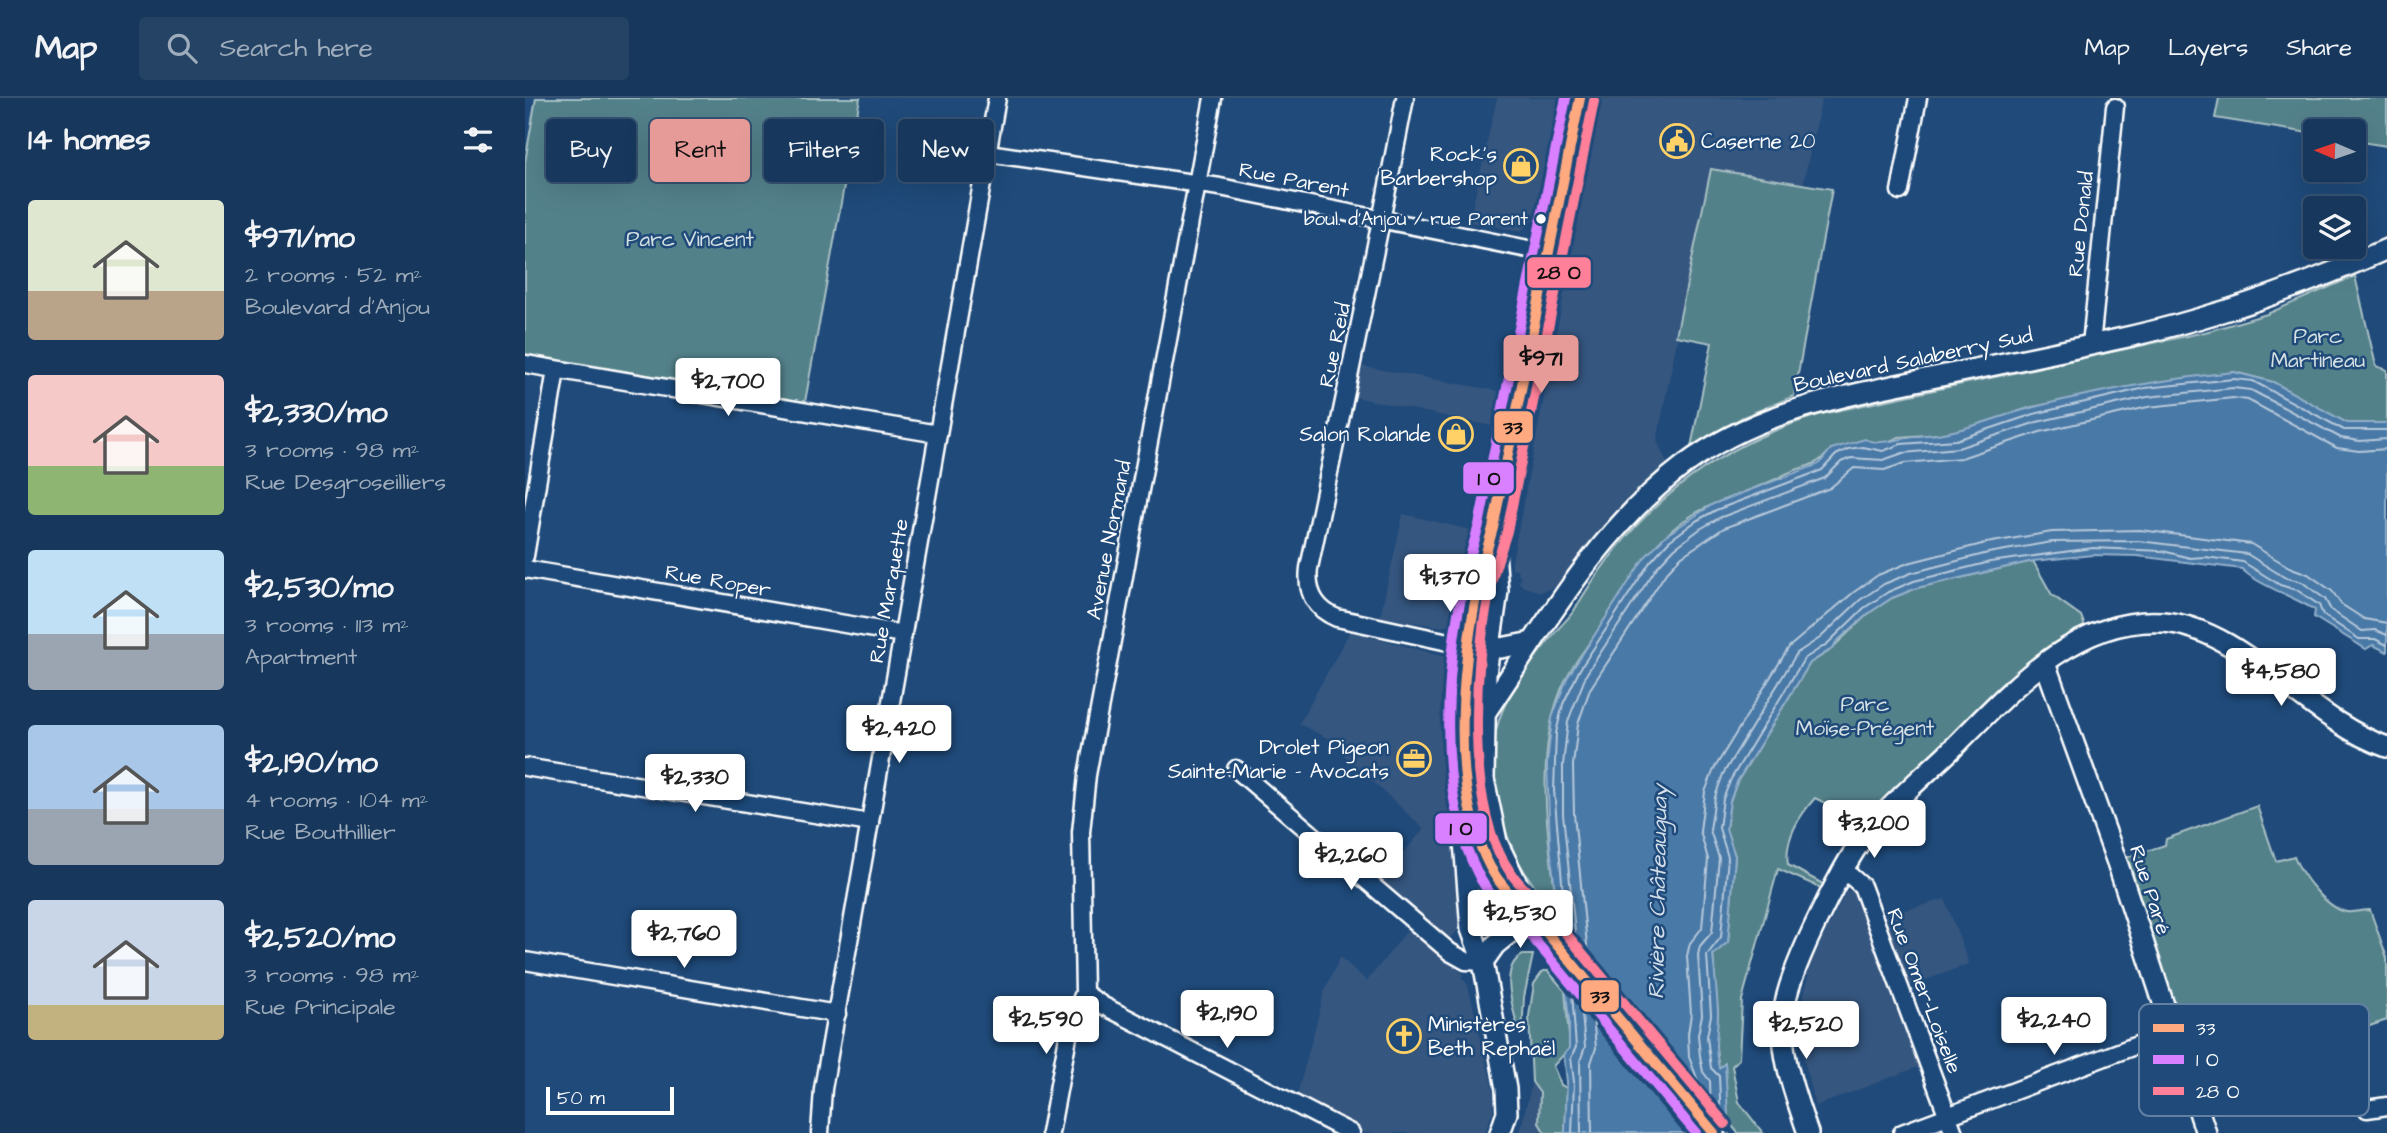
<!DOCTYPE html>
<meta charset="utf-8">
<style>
:root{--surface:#17385c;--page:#244365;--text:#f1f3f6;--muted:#9eacbb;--line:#365272;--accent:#e69b98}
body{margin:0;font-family:"Architects Daughter",sans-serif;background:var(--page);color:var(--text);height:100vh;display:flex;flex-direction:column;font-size:26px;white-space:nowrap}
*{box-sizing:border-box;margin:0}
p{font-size:23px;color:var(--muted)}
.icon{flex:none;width:38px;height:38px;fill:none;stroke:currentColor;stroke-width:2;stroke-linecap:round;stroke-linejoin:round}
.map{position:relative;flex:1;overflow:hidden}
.sheet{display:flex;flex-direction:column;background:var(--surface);width:525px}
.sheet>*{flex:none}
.hud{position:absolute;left:21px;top:21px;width:665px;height:63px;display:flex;gap:14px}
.needle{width:46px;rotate:272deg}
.controls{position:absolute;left:1778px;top:21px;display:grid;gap:14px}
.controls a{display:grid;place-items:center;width:63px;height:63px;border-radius:7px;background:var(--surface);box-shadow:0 7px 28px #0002,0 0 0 2px var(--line);font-size:35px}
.scale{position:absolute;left:21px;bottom:18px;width:128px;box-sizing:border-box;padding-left:7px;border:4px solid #fff;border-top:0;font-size:19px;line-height:24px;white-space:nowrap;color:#fff;-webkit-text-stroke:5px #1f4a7a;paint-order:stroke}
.price{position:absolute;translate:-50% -60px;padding:0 16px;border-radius:7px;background:#fff;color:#222;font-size:23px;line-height:46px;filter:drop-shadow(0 2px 4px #0008)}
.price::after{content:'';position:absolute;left:50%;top:42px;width:21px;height:16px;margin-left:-10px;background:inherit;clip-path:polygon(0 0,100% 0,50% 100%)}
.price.selected{background:var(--accent);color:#111}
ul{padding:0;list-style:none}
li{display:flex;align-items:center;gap:21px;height:175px;padding:0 28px}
li span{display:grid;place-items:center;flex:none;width:196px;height:140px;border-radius:7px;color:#555}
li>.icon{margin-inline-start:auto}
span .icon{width:84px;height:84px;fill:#fffc;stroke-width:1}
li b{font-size:30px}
h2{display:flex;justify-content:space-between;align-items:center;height:84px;padding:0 28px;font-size:30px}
.chip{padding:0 24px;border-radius:7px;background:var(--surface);box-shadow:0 7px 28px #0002,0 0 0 2px var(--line);font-size:24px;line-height:63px}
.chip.selected{background:var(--accent);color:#111}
header{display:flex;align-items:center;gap:42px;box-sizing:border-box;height:98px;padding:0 35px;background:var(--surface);border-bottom:2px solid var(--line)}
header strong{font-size:33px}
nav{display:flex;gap:38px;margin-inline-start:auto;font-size:24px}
.search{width:490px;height:63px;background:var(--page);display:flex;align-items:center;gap:18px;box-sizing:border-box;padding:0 24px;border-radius:7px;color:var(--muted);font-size:26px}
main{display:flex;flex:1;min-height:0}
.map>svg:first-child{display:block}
.built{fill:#36567f}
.green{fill:#53818a;stroke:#a9c0c4;stroke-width:2}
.water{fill:#4a79a6;stroke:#92afca;stroke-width:2}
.pier{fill:#1f4a7a}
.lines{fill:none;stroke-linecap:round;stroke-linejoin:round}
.shore{stroke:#b7c9db;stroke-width:2}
.minor-casing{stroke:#fff;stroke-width:21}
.tertiary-casing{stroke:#fff;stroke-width:24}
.minor{stroke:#1f4a7a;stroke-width:16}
.tertiary{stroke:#1f4a7a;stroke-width:19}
.bus-1-casing{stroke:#1f4a7a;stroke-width:16}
.bus-2-casing{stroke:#1f4a7a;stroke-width:16}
.bus-3-casing{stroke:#1f4a7a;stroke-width:16}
.bus-1{stroke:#ffa980;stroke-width:10}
.bus-2{stroke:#d880ff;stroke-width:10}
.bus-3{stroke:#ff8098;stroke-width:10}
.bus-dot{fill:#fff;stroke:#1f4a7a;stroke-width:2.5}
.labels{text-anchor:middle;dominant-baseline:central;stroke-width:5;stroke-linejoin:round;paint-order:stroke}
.bus-label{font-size:19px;fill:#fff;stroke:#1f4a7a;text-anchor:end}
.poi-label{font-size:21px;fill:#fff;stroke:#1f4a7a;text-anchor:end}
.street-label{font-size:21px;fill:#fff;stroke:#1f4a7a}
.park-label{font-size:21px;fill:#d4e0e2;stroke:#1f4a7a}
.water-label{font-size:23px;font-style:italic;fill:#d2dee9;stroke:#1f4a7a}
.key{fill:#1f4a7a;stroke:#6280a2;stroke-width:2}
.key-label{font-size:19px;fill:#fff}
.line-badge{stroke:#1f4a7a;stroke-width:2.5}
.pale-badge-label{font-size:19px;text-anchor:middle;font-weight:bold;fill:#111}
</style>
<header>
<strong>Map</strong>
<div class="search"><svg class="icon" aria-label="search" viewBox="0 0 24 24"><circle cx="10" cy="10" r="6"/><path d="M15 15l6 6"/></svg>Search here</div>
<nav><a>Map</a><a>Layers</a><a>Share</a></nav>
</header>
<main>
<section class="sheet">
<h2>14 homes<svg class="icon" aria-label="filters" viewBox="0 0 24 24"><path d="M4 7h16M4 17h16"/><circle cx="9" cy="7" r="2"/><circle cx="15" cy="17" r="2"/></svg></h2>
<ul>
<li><span style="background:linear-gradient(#dfe7d0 65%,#b9a48a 0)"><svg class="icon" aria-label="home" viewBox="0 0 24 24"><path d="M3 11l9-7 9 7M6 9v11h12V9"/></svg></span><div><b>$971/mo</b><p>2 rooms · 52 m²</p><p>Boulevard d'Anjou</p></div></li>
<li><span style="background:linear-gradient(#f6c9c9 65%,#8fb573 0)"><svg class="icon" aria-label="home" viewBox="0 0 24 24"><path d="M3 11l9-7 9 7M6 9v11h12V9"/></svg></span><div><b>$2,330/mo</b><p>3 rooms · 98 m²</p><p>Rue Desgroseilliers</p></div></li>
<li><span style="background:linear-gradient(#bfe0f5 60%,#9aa5b1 0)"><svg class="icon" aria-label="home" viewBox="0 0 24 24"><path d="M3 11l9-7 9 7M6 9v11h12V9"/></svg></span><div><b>$2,530/mo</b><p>3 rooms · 113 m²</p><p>Apartment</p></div></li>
<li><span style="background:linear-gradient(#a9c7e8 60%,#9aa5b1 0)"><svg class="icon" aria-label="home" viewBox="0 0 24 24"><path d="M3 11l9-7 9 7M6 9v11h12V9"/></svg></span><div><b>$2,190/mo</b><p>4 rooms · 104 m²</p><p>Rue Bouthillier</p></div></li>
<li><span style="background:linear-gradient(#c9d6e8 75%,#c2b280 0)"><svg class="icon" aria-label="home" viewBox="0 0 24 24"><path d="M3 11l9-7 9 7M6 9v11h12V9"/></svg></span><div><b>$2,520/mo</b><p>3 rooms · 98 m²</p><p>Rue Principale</p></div></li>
</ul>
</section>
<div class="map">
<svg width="1862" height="1035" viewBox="0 0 1862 1035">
<rect width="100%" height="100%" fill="#1f4a7a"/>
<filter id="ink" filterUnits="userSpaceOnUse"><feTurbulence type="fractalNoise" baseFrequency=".0143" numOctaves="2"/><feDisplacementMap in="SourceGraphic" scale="14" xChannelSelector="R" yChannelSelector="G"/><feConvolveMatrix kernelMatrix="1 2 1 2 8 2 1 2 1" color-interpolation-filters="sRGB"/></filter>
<g filter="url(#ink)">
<g class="built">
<path d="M 972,0 L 1033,0 L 1008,122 L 996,133 L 944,124 Z"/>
<path d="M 1077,0 L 1297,0 L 1278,86 L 1186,72 L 1132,343 L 1143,367 L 1105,402 L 1030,489 L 1015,494 L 999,489 L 993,483 L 996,480 L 991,470 L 987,472 L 987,464 Z"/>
<path d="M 836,268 L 974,293 L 967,328 L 829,299 Z"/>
<path d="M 878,416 L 946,432 L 930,517 L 928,522 L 918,529 L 855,519 Z"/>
<path d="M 825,533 L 921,559 L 927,571 L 924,682 L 934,831 L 927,839 L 917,839 L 852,785 L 899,731 L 819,657 L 823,650 L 774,626 Z"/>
<path d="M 1321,793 L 1332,793 L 1398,967 L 1291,1008 L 1276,950 L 1275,915 L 1283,878 L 1280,876 Z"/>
<path d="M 1420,801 L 1444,866 L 1382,889 L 1355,819 Z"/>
<path d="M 885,829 L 938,876 L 937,880 L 943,887 L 968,992 L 968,1012 L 960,1035 L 838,1035 L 771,1001 L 800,892 L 815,859 L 842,883 Z"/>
<path d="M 1007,984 L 1015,995 L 1014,1024 L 1020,1035 L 995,1035 Z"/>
</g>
<g class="green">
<path d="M 11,0 L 335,0 L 280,304 L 0,256 L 0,64 Z"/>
<path d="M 1694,0 L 1862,0 L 1862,48 L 1829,43 L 1829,33 L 1790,33 L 1790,36 L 1690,20 Z"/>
<path d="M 1186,71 L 1307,91 L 1269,298 L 1218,319 L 1166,349 L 1187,245 L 1151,238 Z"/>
<path d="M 1830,178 L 1851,268 L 1862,272 L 1862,325 L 1822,325 L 1748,284 L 1709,274 L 1507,309 L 1429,335 L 1374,339 L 1358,346 L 1306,351 C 1290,371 1282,366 1261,376 C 1232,392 1198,399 1169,416 C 1130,439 1110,475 1087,512 C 1073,537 1052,557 1040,583 C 1006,655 1025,745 1033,820 C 1019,802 1005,784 994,764 C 972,723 958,652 979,609 C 992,581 1014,555 1033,531 C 1039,524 1046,518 1050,511 C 1109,411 1186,349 1297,316 L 1680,234 L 1742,216 Z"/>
<path d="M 1508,463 L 1527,497 L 1556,518 L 1561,531 L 1340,725 L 1290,700 C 1274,718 1259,741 1263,767 L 1298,786 L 1296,790 L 1253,771 L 1217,902 L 1214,961 L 1207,968 L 1214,1004 L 1238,1035 L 1213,1035 L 1202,1022 L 1200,966 L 1194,971 L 1189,938 L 1193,918 L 1188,856 L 1203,844 L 1210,758 L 1201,731 L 1205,703 L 1212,684 L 1285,565 L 1303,554 L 1344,515 L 1367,500 L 1392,490 Z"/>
<path d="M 1732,708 L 1751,763 L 1769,758 C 1776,777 1802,811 1822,814 C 1829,815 1838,812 1845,812 L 1862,860 L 1862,922 L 1747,962 L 1732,923 L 1711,930 L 1707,919 L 1659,936 L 1600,760 L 1640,747 L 1641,741 Z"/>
<path d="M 953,770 L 979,807 L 958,823 L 951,772 Z"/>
<path d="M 998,857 L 1008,857 L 999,899 L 997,936 L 994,936 C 990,914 972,869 998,857 Z"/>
<path d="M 1018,873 L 1023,873 L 1040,893 L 1045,950 L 1028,968 L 1036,987 L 1042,990 L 1040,1035 L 1020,1035 L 1014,1025 L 1015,995 L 1007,984 L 1004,918 L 1009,886 Z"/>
</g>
<path class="water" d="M 1709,274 L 1748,284 L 1822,325 L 1862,325 L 1862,554 L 1848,547 L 1841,551 L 1789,519 L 1790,512 C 1773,501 1726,483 1717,471 L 1612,458 L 1568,457 L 1508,463 L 1392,490 L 1367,500 L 1344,515 L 1311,544 L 1308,550 L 1285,565 L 1212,684 L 1205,703 L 1201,731 L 1210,758 L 1203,844 L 1188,857 C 1190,876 1192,895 1193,914 C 1193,936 1188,945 1194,970 L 1200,965 L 1204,1035 L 1040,1035 L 1042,984 L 1039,957 L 1044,950 L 1044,922 L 1025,747 L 1022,666 L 1027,620 L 1042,580 L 1119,460 L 1140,438 L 1188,406 L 1294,366 L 1306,351 L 1340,341 C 1353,349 1384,338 1402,337 C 1440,334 1473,318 1509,309 C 1576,292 1641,281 1709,274 Z"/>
<path class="pier" d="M 1029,815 L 1202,1022 L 1207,1035 L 1158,1035 L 1036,888 Z"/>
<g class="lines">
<g class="shore">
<path d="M 1042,841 L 1029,692 L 1031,635 L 1038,606 L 1055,571 L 1125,464 L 1144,443 L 1171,423 L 1191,412 L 1297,372 L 1311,357 L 1323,351 L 1338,349 L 1358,353 L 1376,346 L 1431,342 L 1509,316 L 1620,290 L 1709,281 L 1728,283 L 1819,332 L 1862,332"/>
<path d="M 1052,853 L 1038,716 L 1038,667 L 1043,623 L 1062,575 L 1132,469 L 1150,450 L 1175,431 L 1194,420 L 1300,380 L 1316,364 L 1326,360 L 1358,362 L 1378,355 L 1433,350 L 1512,324 L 1622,299 L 1708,290 L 1726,292 L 1816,340 L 1835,343 L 1862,341"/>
<path d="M 1064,867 L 1049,716 L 1048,667 L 1053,626 L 1065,591 L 1141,475 L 1157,458 L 1199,430 L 1305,390 L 1329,370 L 1359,372 L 1380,365 L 1436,360 L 1515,334 L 1623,309 L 1708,300 L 1723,302 L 1812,350 L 1834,353 L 1862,351"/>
<path d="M 1046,881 L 1051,949 L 1046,960 L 1049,984 L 1047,1035"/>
<path d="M 1055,893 L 1060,949 L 1055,963 L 1056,1035"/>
<path d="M 1175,1001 L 1175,988 L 1164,959 L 1163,936 L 1166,916 L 1162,858 L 1165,845 L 1177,830 L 1183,761 L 1175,733 L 1180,694 L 1189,671 L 1264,549 L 1329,494 L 1353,477 L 1383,465 L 1461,445 L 1527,434 L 1615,432 L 1726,446 L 1764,469 L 1783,476 L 1807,493 L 1816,506 L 1839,521 L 1862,525"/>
<path d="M 1186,1014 L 1185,983 L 1178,974 L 1175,958 L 1173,937 L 1177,917 L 1173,857 L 1175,848 L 1187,834 L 1194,760 L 1185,732 L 1190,699 L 1198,676 L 1272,555 L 1295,540 L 1335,502 L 1359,486 L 1386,475 L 1463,455 L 1527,444 L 1614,443 L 1722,456 L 1759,479 L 1777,484 L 1800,501 L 1806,512 L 1837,533 L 1850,532 L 1862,537"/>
<path d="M 1196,1025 L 1194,978 L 1186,970 L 1182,939 L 1186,917 L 1182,857 L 1196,839 L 1203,759 L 1194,730 L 1198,701 L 1206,681 L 1279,561 L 1302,546 L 1339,510 L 1363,494 L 1389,483 L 1465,464 L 1568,450 L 1638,453 L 1665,460 L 1680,459 L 1718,464 L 1755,487 L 1772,492 L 1794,507 L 1798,517 L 1834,541 L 1850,541 L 1862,547"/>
<path d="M 1067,1035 L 1066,965 L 1071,950 L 1067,907"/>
</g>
<g class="minor-casing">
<g id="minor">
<path d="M 880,0 C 850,157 817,314 784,470 C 781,494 790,511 812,520 L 942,548"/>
<path d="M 463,55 L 695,89 L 1023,155"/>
<path d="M 1375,93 L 1393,0"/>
<path d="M 1566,247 L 1590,9"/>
<path d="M 0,266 L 413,336"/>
<path d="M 0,458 L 31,272"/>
<path d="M 0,471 L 378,536"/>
<path d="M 0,669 L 345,725"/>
<path d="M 711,671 L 925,854 L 941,863 L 958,864"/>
<path d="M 1320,773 L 1337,788 L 1429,1035"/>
<path d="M 0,863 L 312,916"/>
<path d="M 559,895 L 577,907 L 826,1035"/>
<path d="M 1842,1011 L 1862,1008"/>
<path d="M 295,1035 L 298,991 L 472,0"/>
<path d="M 525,1035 L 545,928 L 559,895 L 556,734 L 562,677 L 688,0"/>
<path d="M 1377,1035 L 1647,934"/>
</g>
</g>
<g class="tertiary-casing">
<g id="tertiary">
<path d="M 969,440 L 973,493 L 961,576 L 959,681 L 972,744 L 1004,810"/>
<path d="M 954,549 L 976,550 L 1007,544"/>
<path d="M 1520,565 L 1594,770 L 1681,1035"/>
<path d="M 959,617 C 1018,530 1073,432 1158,368 C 1228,315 1307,301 1391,283 C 1455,270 1520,257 1584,243 C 1681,223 1772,191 1862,151"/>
<path d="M 945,695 C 954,749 965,781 1007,817 L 1189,1035"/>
<path d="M 958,864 L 970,847 L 1007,817"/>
<path d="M 975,1035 L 982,1015 L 981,991 L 958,864 L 946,831 L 935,693 L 944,527 L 950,489 L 968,430 L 1055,0"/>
<path d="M 1283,1035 C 1269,994 1252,951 1260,906 C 1267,867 1319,762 1345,731 C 1370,702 1400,677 1428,650 C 1485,593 1550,518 1638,524 C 1718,530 1784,623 1862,649"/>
</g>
</g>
<use href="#minor" class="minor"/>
<use href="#tertiary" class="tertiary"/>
<g class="bus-1-casing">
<path id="bus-1" d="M 1055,0 L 968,430 C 940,521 918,682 965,769 C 976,789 990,803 1007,817 L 1189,1035"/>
</g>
<g class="bus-2-casing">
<path id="bus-2" d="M 1041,0 L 954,427 C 924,526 904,678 952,774 C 962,796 979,812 997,827 L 1171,1035"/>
</g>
<g class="bus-3-casing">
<path id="bus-3" d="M 1069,3 L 982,433 C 976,453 968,473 964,495 C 950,566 941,700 979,764 C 989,783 1003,794 1018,808 L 1200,1026"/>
</g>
<use href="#bus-1" class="bus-1"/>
<use href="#bus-2" class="bus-2"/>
<use href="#bus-3" class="bus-3"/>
</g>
</g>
<defs>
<g id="civic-ring" transform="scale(1.75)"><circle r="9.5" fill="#1f4a7a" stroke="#ffd166" stroke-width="1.5"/><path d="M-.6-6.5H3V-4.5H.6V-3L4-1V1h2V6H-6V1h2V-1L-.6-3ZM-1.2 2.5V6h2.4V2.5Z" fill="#ffd166"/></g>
<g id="shop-ring" transform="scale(1.75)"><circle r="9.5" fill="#1f4a7a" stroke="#ffd166" stroke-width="1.5"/><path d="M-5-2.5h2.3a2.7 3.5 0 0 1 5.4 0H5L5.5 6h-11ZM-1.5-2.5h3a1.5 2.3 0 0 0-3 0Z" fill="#ffd166"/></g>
<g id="office-ring" transform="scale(1.75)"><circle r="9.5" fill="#1f4a7a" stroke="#ffd166" stroke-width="1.5"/><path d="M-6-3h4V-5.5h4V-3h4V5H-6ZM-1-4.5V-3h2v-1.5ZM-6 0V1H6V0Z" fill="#ffd166"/></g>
<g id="church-ring" transform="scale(1.75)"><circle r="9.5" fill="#1f4a7a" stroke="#ffd166" stroke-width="1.5"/><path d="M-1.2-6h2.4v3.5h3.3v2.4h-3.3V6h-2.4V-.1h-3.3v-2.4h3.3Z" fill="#ffd166"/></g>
</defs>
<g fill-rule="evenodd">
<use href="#civic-ring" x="1152" y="43"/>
<use href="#shop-ring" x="996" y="68"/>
<use href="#shop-ring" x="931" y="336"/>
<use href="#office-ring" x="889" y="661"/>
<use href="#church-ring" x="879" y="938"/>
</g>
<circle class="bus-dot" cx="1016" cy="121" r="6"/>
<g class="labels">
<g class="bus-label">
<text x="1003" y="121">boul. d'Anjou / rue Parent</text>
</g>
<g class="poi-label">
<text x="1176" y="43" text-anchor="start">Caserne 20</text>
<text x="972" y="56">Rock's<tspan x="972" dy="24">Barbershop</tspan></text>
<text x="906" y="336">Salon Rolande</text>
<text x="864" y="649">Drolet Pigeon<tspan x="864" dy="24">Sainte-Marie - Avocats</tspan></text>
<text x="903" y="926" text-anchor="start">Ministères<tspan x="903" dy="24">Beth Rephaël</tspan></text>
</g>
<g class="street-label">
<text transform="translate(769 82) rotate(11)">Rue Parent</text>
<text transform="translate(1556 126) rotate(-84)">Rue Donald</text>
<text transform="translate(810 247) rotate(-78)">Rue Reid</text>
<text transform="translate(1388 262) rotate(-12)">Boulevard Salaberry Sud</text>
<text transform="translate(584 442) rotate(-79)">Avenue Normand</text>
<text transform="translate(193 483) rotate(10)">Rue Roper</text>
<text transform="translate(364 493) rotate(-80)">Rue Marquette</text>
<text transform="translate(1625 792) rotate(72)">Rue Paré</text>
<text transform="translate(1399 893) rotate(69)">Rue Omer-Loiselle</text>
</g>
<g class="park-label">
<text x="165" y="141">Parc Vincent</text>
<text x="1793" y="238">Parc<tspan x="1793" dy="24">Martineau</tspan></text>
<text x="1340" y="606">Parc<tspan x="1340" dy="24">Moïse-Prégent</tspan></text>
</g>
<g class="water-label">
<text transform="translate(1133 794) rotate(-89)">Rivière Châteauguay</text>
</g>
</g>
<rect x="1614" y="906" width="230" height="112" rx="10" class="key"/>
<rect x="1628" y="926" width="31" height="8" fill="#ffa980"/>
<rect x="1628" y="957" width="31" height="9" fill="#d880ff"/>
<rect x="1628" y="989" width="31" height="8" fill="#ff8098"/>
<g class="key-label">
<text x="1671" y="937">33</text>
<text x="1671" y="968">1 O</text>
<text x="1671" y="1000">28 O</text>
</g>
<g class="line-badge">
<rect x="1001" y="158" width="66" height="33" rx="7" fill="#ff8098"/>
<rect x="968" y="312" width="41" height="34" rx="7" fill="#ffa980"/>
<rect x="937" y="363" width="53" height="34" rx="7" fill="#d880ff"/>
<rect x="909" y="714" width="54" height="33" rx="7" fill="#d880ff"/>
<rect x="1055" y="881" width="40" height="34" rx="7" fill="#ffa980"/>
</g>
<g class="pale-badge-label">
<text x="1034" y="181">28 O</text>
<text x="988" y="336">33</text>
<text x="964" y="387">1 O</text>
<text x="936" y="737">1 O</text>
<text x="1075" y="905">33</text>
</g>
</svg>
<div class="controls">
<a><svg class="needle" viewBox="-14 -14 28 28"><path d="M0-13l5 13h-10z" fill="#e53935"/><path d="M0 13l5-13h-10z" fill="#9eacbb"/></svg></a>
<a><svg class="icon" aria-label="layers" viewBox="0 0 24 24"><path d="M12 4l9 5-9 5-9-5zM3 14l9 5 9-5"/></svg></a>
</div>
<div class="scale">50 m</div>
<b class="price selected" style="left:1016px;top:297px">$971</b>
<b class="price" style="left:203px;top:320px">$2,700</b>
<b class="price" style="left:925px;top:516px">$1,370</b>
<b class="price" style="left:1756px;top:610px">$4,580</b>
<b class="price" style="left:374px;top:667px">$2,420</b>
<b class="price" style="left:170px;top:716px">$2,330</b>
<b class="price" style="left:1349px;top:762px">$3,200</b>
<b class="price" style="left:826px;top:794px">$2,260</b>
<b class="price" style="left:995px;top:852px">$2,530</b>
<b class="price" style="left:159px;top:872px">$2,760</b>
<b class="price" style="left:702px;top:952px">$2,190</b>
<b class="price" style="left:521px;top:958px">$2,590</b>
<b class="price" style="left:1529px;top:959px">$2,240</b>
<b class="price" style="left:1281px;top:963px">$2,520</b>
<div class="hud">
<a class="chip">Buy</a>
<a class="chip selected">Rent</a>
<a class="chip">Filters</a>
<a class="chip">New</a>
</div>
</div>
</main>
